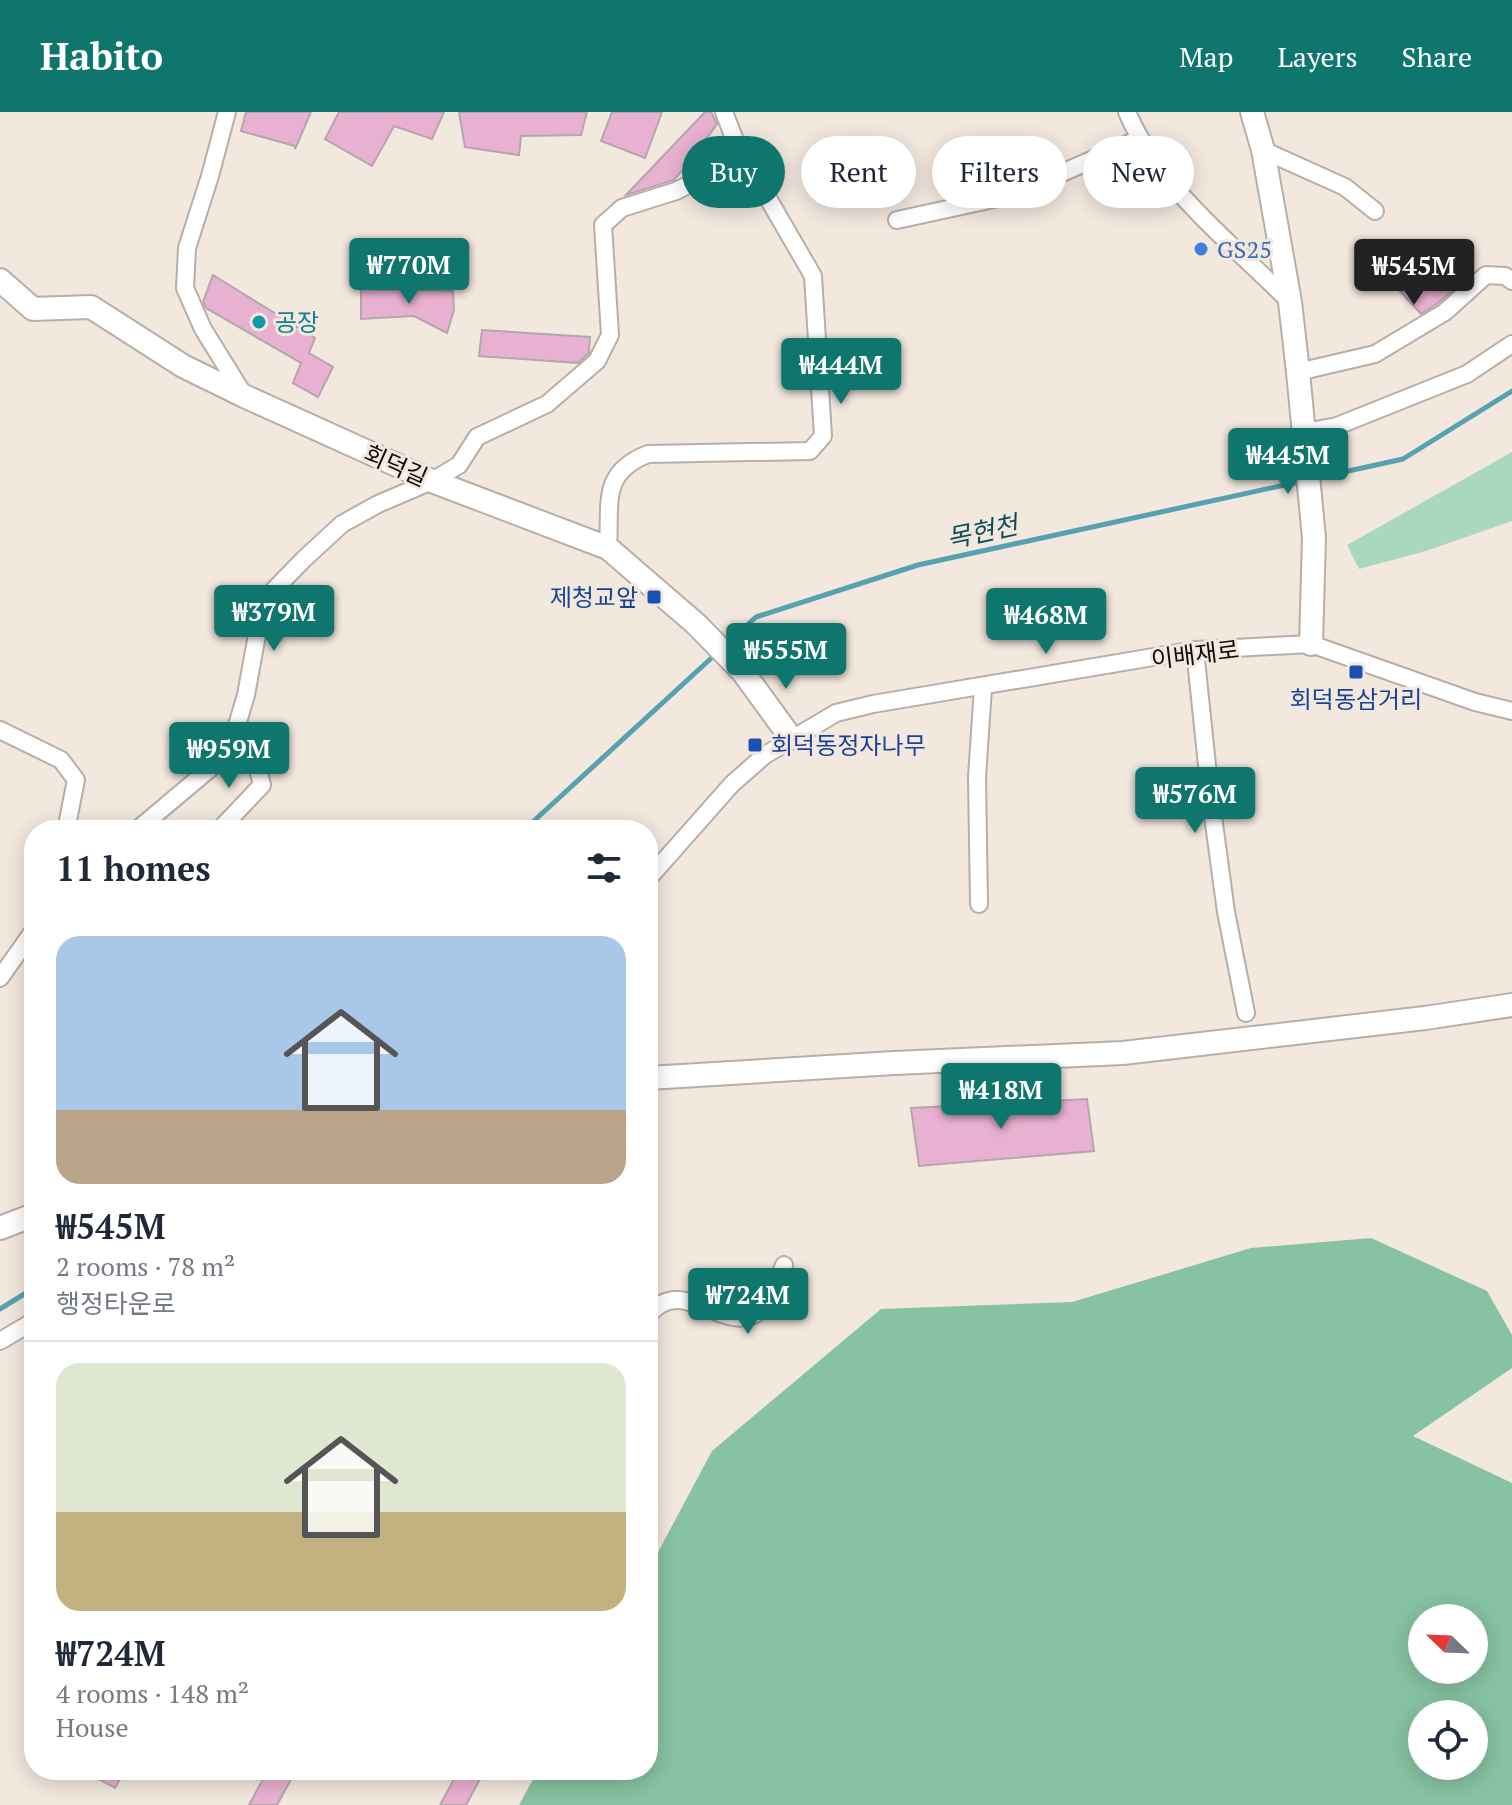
<!DOCTYPE html>
<meta charset="utf-8">
<style>
:root{--surface:#fff;--page:#f6f6f7;--text:#1f2937;--muted:#747a83;--line:#e0e1e3;--accent:#0f766e}
body{margin:0;font-family:"PT Serif","Noto Sans KR",serif;background:var(--page);color:var(--text);height:100vh;display:flex;flex-direction:column;font-size:30px;white-space:nowrap}
*{box-sizing:border-box;margin:0}
p{font-size:26px;color:var(--muted)}
.icon{flex:none;width:44px;height:44px;fill:none;stroke:currentColor;stroke-width:2;stroke-linecap:round;stroke-linejoin:round}
.map{position:relative;flex:1;overflow:hidden}
.sheet{position:absolute;left:24px;top:708px;width:634px;height:960px;display:flex;flex-direction:column;background:var(--surface);border-radius:32px;box-shadow:0 4px 20px #0003}
.sheet>*{flex:none}
.top-card{position:absolute;left:682px;top:24px;width:710px;height:72px;display:flex;gap:16px}
.needle{width:52px;rotate:293deg}
.controls{position:absolute;left:1408px;top:1492px;display:grid;gap:16px}
.controls a{display:grid;place-items:center;width:80px;height:80px;border-radius:50%;background:var(--surface);box-shadow:0 4px 20px #0003;font-size:40px}
.price{position:absolute;translate:-50% -68px;padding:0 18px;border-radius:8px;background:var(--accent);color:#fff;font-size:26px;line-height:52px;filter:drop-shadow(0 2px 4px #0008)}
.price::after{content:'';position:absolute;left:50%;top:48px;width:24px;height:18px;margin-left:-12px;background:inherit;clip-path:polygon(0 0,100% 0,50% 100%)}
.price.selected{background:#222;color:#fff}
ul{padding:0;list-style:none}
li{display:grid;align-content:center;gap:16px;height:424px;padding:0 32px}
li+li{border-top:2px solid var(--line)}
li span{display:grid;place-items:center;height:248px;border-radius:24px;color:#555}
li>.icon{margin-inline-start:auto}
span .icon{width:144px;height:144px;fill:#fffc;stroke-width:1}
li b{font-size:34px}
h2{display:flex;justify-content:space-between;align-items:center;height:96px;padding:0 32px;font-size:34px}
.pill{padding:0 28px;border-radius:36px;background:var(--surface);box-shadow:0 4px 20px #0003;font-size:28px;line-height:72px}
.pill.selected{background:var(--accent);color:#fff}
header{display:flex;align-items:center;gap:48px;box-sizing:border-box;height:112px;padding:0 40px;background:var(--accent);color:#fff}
header strong{font-size:38px}
nav{display:flex;gap:44px;margin-inline-start:auto;font-size:28px}
.map>svg:first-child{display:block}
.green{fill:#a9d8be}
.forest{fill:#87c2a2;fill-rule:evenodd}
.lines{fill:none;stroke-linecap:round;stroke-linejoin:round}
.stream{stroke:#57a2b1;stroke-width:5}
.building{fill:#e9b1d1;stroke:#b3a6ad;stroke-width:2}
.street-casing{stroke:#b9aea5;stroke-width:20}
.secondary-casing{stroke:#b9aea5;stroke-width:26}
.street{stroke:#fff;stroke-width:16}
.secondary{stroke:#fff;stroke-width:22}
.shop-dot{fill:#3f7fe0;stroke:#f3e8de;stroke-width:3}
.culture-dot{fill:#0f9aa8;stroke:#f3e8de;stroke-width:3}
.transit-dot{fill:#1a4fb4;stroke:#f3e8de;stroke-width:3}
.labels{text-anchor:middle;dominant-baseline:central;stroke-width:6;stroke-linejoin:round;paint-order:stroke}
.shop-label{font-size:24px;fill:#366cbe;stroke:#f3e8de;text-anchor:start}
.culture-label{font-size:24px;fill:#0d838f;stroke:#f3e8de;text-anchor:start}
.street-label{font-size:24px;fill:#0f0b08;stroke:#f3e8de}
.transit-label{font-size:24px;fill:#164399;stroke:#f3e8de;text-anchor:end}
.water-label{font-size:26px;font-style:italic;fill:#0d4f5b;stroke:#f3e8de}
</style>
<header>
<strong>Habito</strong>
<nav><a>Map</a><a>Layers</a><a>Share</a></nav>
</header>
<div class="map">
<svg width="1512" height="1693" viewBox="0 0 1512 1693">
<rect width="100%" height="100%" fill="#f3e8de"/>
<path class="green" d="M 1512,340 L 1512,409 L 1426,439 L 1359,457 L 1347,433 Z"/>
<path class="forest" d="M 1371,1126 L 1487,1179 L 1512,1223 L 1512,1256 L 1413,1324 L 1512,1371 L 1512,1693 L 519,1693 L 538,1658 L 648,1658 L 648,1459 L 712,1339 L 881,1197 L 1072,1190 L 1251,1136 ZM 1422,1506 L 1474,1506 L 1474,1558 L 1422,1558 ZM 1422,1602 L 1474,1602 L 1474,1654 L 1422,1654 Z"/>
<g class="lines">
<g class="stream">
<path d="M 1312,367 L 1403,347 L 1512,279"/>
<path d="M 725,533 L 756,505 L 918,453 L 1303,369"/>
<path d="M 524,718 L 718,540"/>
<path d="M 0,1197 L 34,1176"/>
</g>
</g>
<g class="building">
<path d="M 246,0 L 311,0 L 295,37 L 295,34 L 241,19 Z"/>
<path d="M 339,0 L 444,0 L 432,27 L 394,14 L 372,54 L 325,27 Z"/>
<path d="M 459,0 L 587,0 L 581,23 L 521,24 L 519,43 L 465,35 Z"/>
<path d="M 612,0 L 662,0 L 645,46 L 601,29 Z"/>
<path d="M 705,0 L 711,0 L 717,12 L 689,51 L 674,68 L 626,83 Z"/>
<path d="M 1439,139 L 1466,167 L 1438,191 L 1421,202 L 1398,177 Z"/>
<path d="M 213,163 L 315,226 L 309,241 L 333,255 L 318,285 L 293,271 L 301,251 L 206,196 L 203,190 Z"/>
<path d="M 361,177 L 453,179 L 454,198 L 447,221 L 414,204 L 361,207 Z"/>
<path d="M 482,218 L 590,225 L 589,241 L 578,251 L 479,244 Z"/>
<path d="M 1087,987 L 1094,1039 L 919,1054 L 911,996 Z"/>
<path d="M 82,1658 L 125,1658 L 115,1676 Z"/>
<path d="M 268,1658 L 296,1658 L 277,1693 L 249,1693 Z"/>
<path d="M 459,1658 L 485,1658 L 466,1693 L 440,1693 Z"/>
</g>
<g class="lines">
<g class="street-casing">
<g id="street">
<path d="M 227,0 L 210,64 L 187,136 L 185,176 L 203,217 L 244,283"/>
<path d="M 1127,0 C 1161,79 1231,130 1290,190"/>
<path d="M 1263,38 L 1345,75 L 1375,99"/>
<path d="M 897,108 L 1012,83 L 1139,27"/>
<path d="M 1298,260 L 1375,242 L 1445,200 L 1486,163 L 1505,164 L 1512,169"/>
<path d="M 1305,320 L 1337,314 L 1467,262 L 1512,232"/>
<path d="M 608,436 C 611,390 600,361 648,342 L 810,339 L 823,324 L 813,164 L 736,31 L 724,0"/>
<path d="M 1195,538 L 1210,682 L 1226,800 L 1246,901"/>
<path d="M 0,618 L 61,648 L 76,668 L 66,718"/>
<path d="M 137,718 L 213,654 L 232,630 L 246,583 L 259,512 L 267,485 L 304,447 L 342,412 L 378,392 L 432,369 L 459,353 L 477,325 L 547,292 L 597,249 L 610,223 L 603,113 L 622,96 L 676,79 L 712,61 L 736,31"/>
<path d="M 223,718 L 224,713 L 262,673 L 257,653 L 232,630"/>
<path d="M 648,767 L 732,672 L 765,643 L 836,601 L 873,592 L 1195,538 L 1311,532 L 1475,590 L 1512,599"/>
<path d="M 979,792 L 977,665 L 983,576"/>
<path d="M 0,866 L 34,818"/>
<path d="M 648,1204 C 681,1160 724,1223 757,1201 C 772,1191 778,1169 784,1153"/>
<path d="M 0,1229 L 34,1209"/>
</g>
</g>
<g class="secondary-casing">
<g id="secondary">
<path d="M 1252,0 L 1263,38 L 1290,190 L 1298,260 L 1314,426 L 1311,532"/>
<path d="M 0,168 L 33,197 L 91,195 L 183,254 L 244,284 L 432,369 L 608,436 L 696,512 L 743,560 L 791,626"/>
<path d="M 648,966 L 894,951 L 1123,941 L 1425,906 L 1512,893"/>
<path d="M 0,1116 L 34,1103"/>
</g>
</g>
<use href="#street" class="street"/>
<use href="#secondary" class="secondary"/>
</g>
<circle class="shop-dot" cx="1201" cy="137" r="8"/>
<circle class="culture-dot" cx="259" cy="210" r="8"/>
<g class="transit-dot">
<rect x="646" y="477" width="16" height="16" rx="4"/>
<rect x="1348" y="552" width="16" height="16" rx="4"/>
<rect x="747" y="625" width="16" height="16" rx="4"/>
</g>
<g class="labels">
<g class="shop-label">
<text x="1217" y="137">GS25</text>
</g>
<g class="culture-label">
<text x="275" y="210">공장</text>
</g>
<g class="street-label">
<text transform="translate(396 353) rotate(24)">회덕길</text>
<text transform="translate(1195 542) rotate(-7)">이배재로</text>
</g>
<g class="transit-label">
<text x="638" y="485">제청교앞</text>
<text x="1356" y="587" text-anchor="middle">회덕동삼거리</text>
<text x="771" y="633" text-anchor="start">회덕동정자나무</text>
</g>
<g class="water-label">
<text transform="translate(982 419) rotate(-12)">목현천</text>
</g>
</g>
</svg>
<div class="controls">
<a><svg class="needle" viewBox="-14 -14 28 28"><path d="M0-13l5 13h-10z" fill="#e53935"/><path d="M0 13l5-13h-10z" fill="#747a83"/></svg></a>
<a><svg class="icon" aria-label="locate" viewBox="0 0 24 24"><circle cx="12" cy="12" r="6"/><path d="M12 2v4M12 18v4M2 12h4M18 12h4"/></svg></a>
</div>
<b class="price" style="left:409px;top:194px">₩770M</b>
<b class="price selected" style="left:1414px;top:195px">₩545M</b>
<b class="price" style="left:841px;top:294px">₩444M</b>
<b class="price" style="left:1288px;top:384px">₩445M</b>
<b class="price" style="left:274px;top:541px">₩379M</b>
<b class="price" style="left:1046px;top:544px">₩468M</b>
<b class="price" style="left:786px;top:579px">₩555M</b>
<b class="price" style="left:229px;top:678px">₩959M</b>
<b class="price" style="left:1195px;top:723px">₩576M</b>
<b class="price" style="left:1001px;top:1019px">₩418M</b>
<b class="price" style="left:748px;top:1224px">₩724M</b>
<div class="top-card">
<a class="pill selected">Buy</a>
<a class="pill">Rent</a>
<a class="pill">Filters</a>
<a class="pill">New</a>
</div>
<section class="sheet">
<h2>11 homes<svg class="icon" aria-label="filters" viewBox="0 0 24 24"><path d="M4 7h16M4 17h16"/><circle cx="9" cy="7" r="2"/><circle cx="15" cy="17" r="2"/></svg></h2>
<ul>
<li><span style="background:linear-gradient(#a9c7e8 70%,#b9a48a 0)"><svg class="icon" aria-label="home" viewBox="0 0 24 24"><path d="M3 11l9-7 9 7M6 9v11h12V9"/></svg></span><div><b>₩545M</b><p>2 rooms · 78 m²</p><p>행정타운로</p></div></li>
<li><span style="background:linear-gradient(#dfe7d0 60%,#c2b280 0)"><svg class="icon" aria-label="home" viewBox="0 0 24 24"><path d="M3 11l9-7 9 7M6 9v11h12V9"/></svg></span><div><b>₩724M</b><p>4 rooms · 148 m²</p><p>House</p></div></li>
</ul>
</section>
</div>
